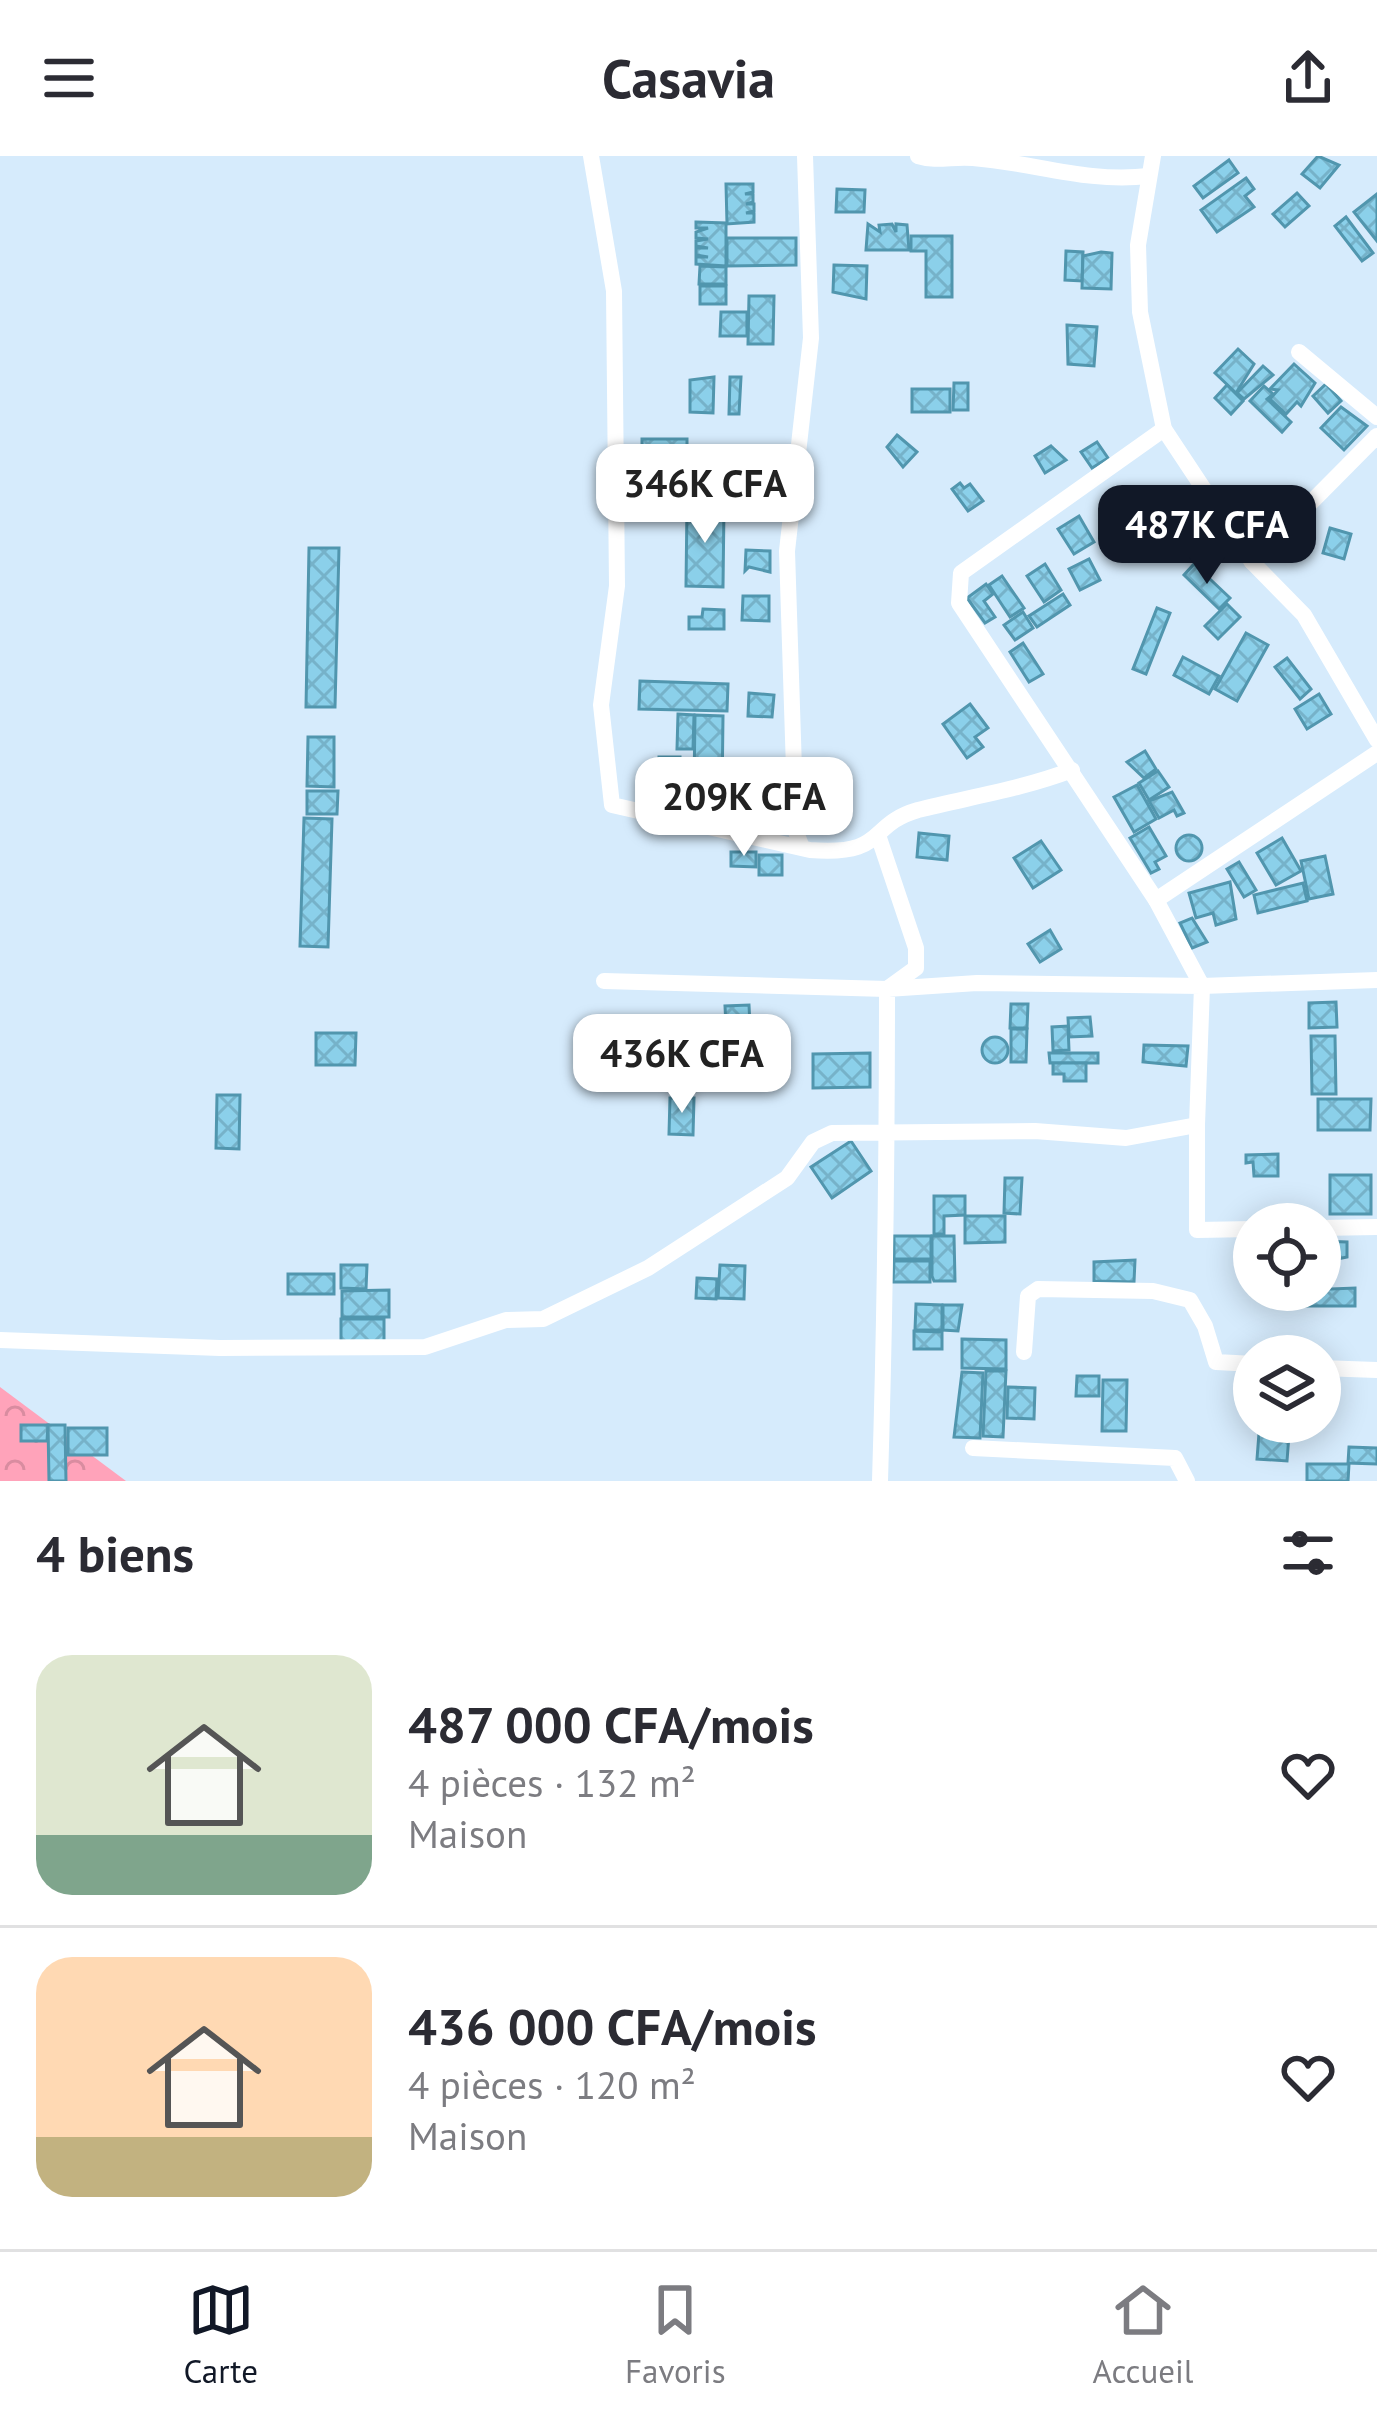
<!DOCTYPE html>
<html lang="fr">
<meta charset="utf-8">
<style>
:root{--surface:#fff;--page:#f2f2f3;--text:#2b2b33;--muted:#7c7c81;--line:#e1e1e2;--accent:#111827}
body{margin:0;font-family:"PT Sans",sans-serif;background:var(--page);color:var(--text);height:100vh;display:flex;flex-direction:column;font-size:45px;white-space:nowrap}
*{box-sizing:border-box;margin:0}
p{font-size:39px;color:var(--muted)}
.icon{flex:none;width:66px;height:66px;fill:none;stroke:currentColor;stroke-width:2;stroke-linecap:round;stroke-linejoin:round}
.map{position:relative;height:1325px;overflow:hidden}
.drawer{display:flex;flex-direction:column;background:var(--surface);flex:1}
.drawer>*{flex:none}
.tools{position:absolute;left:1233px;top:1047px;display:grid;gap:24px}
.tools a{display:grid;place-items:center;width:108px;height:108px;border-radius:50%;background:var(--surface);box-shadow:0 6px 30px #0003;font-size:60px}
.price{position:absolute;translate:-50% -102px;padding:0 27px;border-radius:24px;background:#fff;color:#222;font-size:39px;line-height:78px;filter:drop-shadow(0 3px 6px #0008)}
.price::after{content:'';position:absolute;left:50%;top:72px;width:36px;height:27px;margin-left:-18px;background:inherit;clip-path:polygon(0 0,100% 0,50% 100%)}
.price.current{background:var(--accent);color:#fff}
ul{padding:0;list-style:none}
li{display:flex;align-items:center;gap:36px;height:300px;padding:0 36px}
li+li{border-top:3px solid var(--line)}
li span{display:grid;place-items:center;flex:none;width:336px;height:240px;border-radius:36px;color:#555}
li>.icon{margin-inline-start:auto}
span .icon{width:144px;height:144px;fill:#fffc;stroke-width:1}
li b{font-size:51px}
h2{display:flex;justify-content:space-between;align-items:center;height:144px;padding:0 36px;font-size:51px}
header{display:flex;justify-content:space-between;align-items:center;height:156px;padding:0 36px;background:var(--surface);font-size:54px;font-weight:800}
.tabs{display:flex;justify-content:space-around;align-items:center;height:168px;border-top:3px solid var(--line);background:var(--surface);font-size:33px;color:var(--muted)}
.tabs a{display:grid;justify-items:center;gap:6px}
.tabs .current{color:var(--accent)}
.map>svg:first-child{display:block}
.forest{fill:url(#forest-crowns)}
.building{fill:url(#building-cross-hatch);stroke:#5196ae;stroke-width:3}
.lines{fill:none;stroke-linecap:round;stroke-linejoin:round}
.street{stroke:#fff;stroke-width:16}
</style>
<header><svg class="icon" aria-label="menu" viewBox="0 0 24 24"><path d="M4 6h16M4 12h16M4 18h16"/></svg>Casavia<svg class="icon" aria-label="share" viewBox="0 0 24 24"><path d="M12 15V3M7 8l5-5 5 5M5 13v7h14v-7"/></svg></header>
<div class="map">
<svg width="1377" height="1325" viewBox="0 0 1377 1325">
<defs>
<pattern id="forest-crowns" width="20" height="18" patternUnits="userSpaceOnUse" patternTransform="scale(3)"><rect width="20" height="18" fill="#ffa3ba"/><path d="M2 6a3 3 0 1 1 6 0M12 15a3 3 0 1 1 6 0" fill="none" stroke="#d98ca0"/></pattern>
<pattern id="building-cross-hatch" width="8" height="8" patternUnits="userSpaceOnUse" patternTransform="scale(3)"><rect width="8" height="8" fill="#8bd0ea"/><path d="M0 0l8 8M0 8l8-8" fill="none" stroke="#76b2c9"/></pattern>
</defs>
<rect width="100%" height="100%" fill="#d6ebfc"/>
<path class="forest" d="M 0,1231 L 126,1325 L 0,1325 Z"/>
<g class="building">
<path d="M 1318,0 L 1339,9 L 1320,32 L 1302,18 Z"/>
<path d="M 1229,4 L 1238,17 L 1203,42 L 1194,30 Z"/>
<path d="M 1246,22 L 1254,33 L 1245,40 L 1254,51 L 1217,76 L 1201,54 Z"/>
<path d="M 726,28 L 753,28 L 753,36 L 745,38 L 753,38 L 753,46 L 746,48 L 754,48 L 754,55 L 746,57 L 754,57 L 754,66 L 727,68 Z"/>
<path d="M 837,33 L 865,34 L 864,56 L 836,56 Z"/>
<path d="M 1297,37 L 1309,50 L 1285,71 L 1273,58 Z"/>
<path d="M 1377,38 L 1377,85 L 1354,56 Z"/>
<path d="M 1346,61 L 1373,97 L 1362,105 L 1335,70 Z"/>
<path d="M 696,66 L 726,67 L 726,110 L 696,108 L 696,101 L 708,101 L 696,99 L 696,92 L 708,92 L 696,90 L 696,85 L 708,83 L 696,82 L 696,76 L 708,72 L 696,72 Z"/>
<path d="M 868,68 L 880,76 L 879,69 L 892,68 L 896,76 L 896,68 L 907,69 L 909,94 L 866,94 Z"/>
<path d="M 911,80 L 952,80 L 952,141 L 926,141 L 926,95 L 911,95 Z"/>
<path d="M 727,82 L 796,82 L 796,109 L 727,110 Z"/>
<path d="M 1066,95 L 1083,96 L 1082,125 L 1065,124 Z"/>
<path d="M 1101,96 L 1112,97 L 1111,133 L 1082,132 L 1083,100 Z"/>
<path d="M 834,109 L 867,110 L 866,143 L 833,136 Z"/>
<path d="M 700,110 L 726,111 L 726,128 L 699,128 Z"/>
<rect x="700" y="130" width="26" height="18"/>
<path d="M 749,140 L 774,140 L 773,188 L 748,188 Z"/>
<path d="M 721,156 L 747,156 L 747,180 L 720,180 Z"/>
<path d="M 1067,169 L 1097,171 L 1094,210 L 1068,208 Z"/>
<path d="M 1238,193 L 1254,208 L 1236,237 L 1215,217 Z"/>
<path d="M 1294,208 L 1315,227 L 1301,250 L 1297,246 L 1286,258 L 1270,243 L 1278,234 L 1270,233 Z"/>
<path d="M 1263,210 L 1273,219 L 1244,243 L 1237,237 Z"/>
<path d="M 714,221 L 713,257 L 690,256 L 690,224 Z"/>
<path d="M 730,221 L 741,221 L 739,258 L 729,258 Z"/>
<path d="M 954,227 L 968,227 L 968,254 L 953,254 Z"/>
<path d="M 1326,228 L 1341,245 L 1328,257 L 1313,240 Z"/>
<path d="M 1227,229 L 1243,245 L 1231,258 L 1215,242 Z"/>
<path d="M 1264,230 L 1273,238 L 1267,243 L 1291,266 L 1282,276 L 1250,245 Z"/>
<rect x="912" y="233" width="38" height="23"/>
<path d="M 1341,251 L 1367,270 L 1344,294 L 1321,272 Z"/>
<path d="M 897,279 L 917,296 L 903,311 L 887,291 Z"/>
<path d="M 642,283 L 687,283 L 687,315 L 642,310 Z"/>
<path d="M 1097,286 L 1108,302 L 1092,312 L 1081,296 Z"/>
<path d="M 1051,290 L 1066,304 L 1045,317 L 1035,300 Z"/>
<path d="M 960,327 L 964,332 L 970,328 L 983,345 L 968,355 L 952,333 Z"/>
<path d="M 1124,345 L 1160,391 L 1147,400 L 1113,352 Z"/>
<path d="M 687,350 L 724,350 L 723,431 L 686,430 Z"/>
<path d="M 1189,355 L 1203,374 L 1167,400 L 1156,380 Z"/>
<path d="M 1079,360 L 1094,386 L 1074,398 L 1058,373 Z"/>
<path d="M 1330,372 L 1351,378 L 1344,403 L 1323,397 Z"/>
<path d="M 309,392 L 339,392 L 335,551 L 306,551 Z"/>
<path d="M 746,394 L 770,395 L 770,416 L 749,411 L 745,415 Z"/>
<path d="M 1089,403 L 1100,424 L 1080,434 L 1069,413 Z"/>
<path d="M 1045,408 L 1061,434 L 1044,446 L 1027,420 Z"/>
<path d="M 1194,408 L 1230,442 L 1219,453 L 1184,419 Z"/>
<path d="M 1002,420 L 1024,452 L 1010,461 L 989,429 Z"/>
<path d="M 986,428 L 993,438 L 984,445 L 995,461 L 985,467 L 967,442 Z"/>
<path d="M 1063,438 L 1070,449 L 1037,471 L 1029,460 Z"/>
<path d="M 743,440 L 769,440 L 769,465 L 742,464 Z"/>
<path d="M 1227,448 L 1240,461 L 1218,483 L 1205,470 Z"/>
<path d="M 1157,452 L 1170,457 L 1146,518 L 1133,513 Z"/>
<path d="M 703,453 L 724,454 L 724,473 L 689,473 L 689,461 L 702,461 Z"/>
<path d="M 1023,456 L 1033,472 L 1015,484 L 1004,469 Z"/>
<path d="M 1246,477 L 1268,489 L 1237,545 L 1215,533 Z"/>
<path d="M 1023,487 L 1043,518 L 1029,526 L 1010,496 Z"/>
<path d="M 1183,501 L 1219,520 L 1209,538 L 1174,519 Z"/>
<path d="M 1287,502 L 1311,533 L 1300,543 L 1275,511 Z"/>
<path d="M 640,525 L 728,528 L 727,555 L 639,553 Z"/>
<path d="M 749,537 L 774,539 L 772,561 L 748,560 Z"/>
<path d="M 1319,538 L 1331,558 L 1307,573 L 1295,553 Z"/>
<path d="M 970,548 L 988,572 L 975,581 L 983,591 L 967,602 L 943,568 Z"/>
<path d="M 678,558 L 694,559 L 693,593 L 677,593 Z"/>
<path d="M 695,559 L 723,560 L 722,643 L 700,643 L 700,630 L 694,630 Z"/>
<path d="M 308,581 L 334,581 L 334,631 L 307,630 Z"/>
<path d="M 1145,595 L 1156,613 L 1144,622 L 1127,606 Z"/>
<rect x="659" y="601" width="21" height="20"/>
<path d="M 1158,615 L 1169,631 L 1149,644 L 1139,627 Z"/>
<path d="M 659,622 L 680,623 L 680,642 L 659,642 Z"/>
<path d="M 1137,629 L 1156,663 L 1134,676 L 1114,641 Z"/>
<path d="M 765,630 L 783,630 L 783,652 L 742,651 L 745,631 L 765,640 Z"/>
<path d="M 307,635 L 338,635 L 337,658 L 307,658 Z"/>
<path d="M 1172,636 L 1184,657 L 1177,660 L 1174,654 L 1159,662 L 1149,645 Z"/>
<path d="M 304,662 L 332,663 L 328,791 L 300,790 Z"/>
<path d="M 1149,671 L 1166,700 L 1155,706 L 1159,713 L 1151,717 L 1130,682 Z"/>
<path d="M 919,677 L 949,680 L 947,704 L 917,701 Z"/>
<circle cx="1189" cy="692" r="13"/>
<path d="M 1282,682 L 1301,715 L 1276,729 L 1257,697 Z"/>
<path d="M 1041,685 L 1061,714 L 1033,732 L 1014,702 Z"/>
<path d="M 731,696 L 756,696 L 756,711 L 731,710 Z"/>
<rect x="759" y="699" width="23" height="20"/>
<path d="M 1325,700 L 1333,738 L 1309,743 L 1301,705 Z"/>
<path d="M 1239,706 L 1256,734 L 1244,741 L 1227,713 Z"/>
<path d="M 1230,726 L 1236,763 L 1216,769 L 1213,757 L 1196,762 L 1189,737 Z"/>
<path d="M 1303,727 L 1307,745 L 1258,757 L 1254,739 Z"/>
<path d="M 1192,762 L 1207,786 L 1192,792 L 1180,767 Z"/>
<path d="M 1050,774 L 1061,793 L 1040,806 L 1028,788 Z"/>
<path d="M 1336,846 L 1337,871 L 1309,872 L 1309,847 Z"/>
<path d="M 1011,848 L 1028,848 L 1027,872 L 1010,872 Z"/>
<path d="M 749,849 L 750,869 L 726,870 L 725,850 Z"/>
<path d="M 1090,861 L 1092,880 L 1069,881 L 1068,862 Z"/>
<path d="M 753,870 L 753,887 L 724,888 L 724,871 Z"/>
<path d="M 1068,870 L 1069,894 L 1053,895 L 1052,871 Z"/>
<path d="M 1011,873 L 1027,873 L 1026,906 L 1011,906 Z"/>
<path d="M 316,877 L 356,877 L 355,909 L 316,909 Z"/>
<path d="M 1311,880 L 1335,880 L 1336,938 L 1312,938 Z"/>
<circle cx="995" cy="894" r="13"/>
<path d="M 1144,889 L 1188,890 L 1186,910 L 1143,906 Z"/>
<path d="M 870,897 L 870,931 L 813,932 L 813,898 Z"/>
<path d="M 1049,897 L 1098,897 L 1098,907 L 1050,907 Z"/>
<path d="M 1053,907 L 1086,907 L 1086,925 L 1064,925 L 1064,918 L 1053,918 Z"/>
<path d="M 217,939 L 240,939 L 239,993 L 216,992 Z"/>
<path d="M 670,942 L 694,942 L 693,979 L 669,978 Z"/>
<path d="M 1318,943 L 1371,943 L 1370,974 L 1318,974 Z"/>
<path d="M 851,985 L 871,1015 L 832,1042 L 811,1011 Z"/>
<path d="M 1278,998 L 1278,1020 L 1254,1020 L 1253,1006 L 1246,1007 L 1246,999 Z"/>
<rect x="1330" y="1019" width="41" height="39"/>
<path d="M 1005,1022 L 1022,1022 L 1020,1058 L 1004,1057 Z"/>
<path d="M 934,1040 L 965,1040 L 965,1059 L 944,1060 L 944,1078 L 934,1078 Z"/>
<path d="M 965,1060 L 1005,1060 L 1005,1086 L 965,1087 Z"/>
<rect x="894" y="1080" width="37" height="23"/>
<path d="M 932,1080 L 954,1080 L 955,1125 L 934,1125 L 932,1120 Z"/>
<path d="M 1320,1085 L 1347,1086 L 1347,1101 L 1323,1106 Z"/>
<path d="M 1135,1104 L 1134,1126 L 1094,1125 L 1094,1106 Z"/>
<path d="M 894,1105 L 930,1105 L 930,1126 L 893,1126 Z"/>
<path d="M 341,1109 L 367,1109 L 366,1133 L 341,1132 Z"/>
<path d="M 720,1109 L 745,1110 L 744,1143 L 718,1142 Z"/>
<rect x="288" y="1118" width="46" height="20"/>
<path d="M 697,1122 L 717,1123 L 716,1143 L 696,1142 Z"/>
<path d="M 1355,1132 L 1355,1150 L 1306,1150 L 1306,1134 Z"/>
<path d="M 389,1134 L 389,1161 L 342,1161 L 342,1135 Z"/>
<path d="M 916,1148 L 942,1149 L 942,1174 L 915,1174 Z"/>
<path d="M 943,1149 L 962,1149 L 958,1175 L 943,1174 Z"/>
<rect x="341" y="1163" width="43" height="27"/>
<path d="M 914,1175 L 942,1176 L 942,1193 L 914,1193 Z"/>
<path d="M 962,1183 L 1006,1184 L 1006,1213 L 962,1212 Z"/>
<path d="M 986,1215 L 1006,1215 L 1003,1281 L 983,1280 Z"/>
<path d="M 962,1216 L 983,1217 L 980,1282 L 954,1281 Z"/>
<path d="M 1077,1220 L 1099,1220 L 1099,1240 L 1076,1240 Z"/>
<path d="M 1103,1224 L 1127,1224 L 1126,1275 L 1102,1275 Z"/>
<path d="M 1008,1231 L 1035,1232 L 1034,1263 L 1007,1262 Z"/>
<path d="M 21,1269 L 48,1269 L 47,1285 L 21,1285 Z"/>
<path d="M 48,1269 L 65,1269 L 66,1325 L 49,1325 Z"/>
<rect x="68" y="1272" width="39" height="27"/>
<path d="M 1259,1277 L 1289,1279 L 1287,1305 L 1257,1303 Z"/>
<path d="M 1349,1291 L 1377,1292 L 1377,1308 L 1348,1307 Z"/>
<path d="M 1307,1308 L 1349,1308 L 1348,1325 L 1307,1325 Z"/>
</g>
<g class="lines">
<g class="street">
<path d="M 591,0 L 614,135 L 617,430 L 601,549 L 612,649 L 810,694 C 888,700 866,669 918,654 C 970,641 1022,633 1072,614"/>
<path d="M 918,0 C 937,6 953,0 973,2 C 1036,7 1085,27 1149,20"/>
<path d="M 1153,0 L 1138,89 L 1140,156 L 1164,273 L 1252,406 L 1304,459 L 1377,584"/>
<path d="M 1299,196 L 1377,261"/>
<path d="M 1164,273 L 961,417 L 959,447 L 1156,744 L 1202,830 L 1377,824"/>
<path d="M 1252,406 L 1377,280"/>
<path d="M 801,689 L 796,676 L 787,395 L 811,182 L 805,0"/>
<path d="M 1156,744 L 1377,597"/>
<path d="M 604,825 L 887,833 L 916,812 L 916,792 L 879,682"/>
<path d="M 1197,969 L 1197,1074 L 1254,1073"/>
<path d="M 1320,1072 L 1377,1071"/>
<path d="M 0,1184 L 220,1192 L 425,1191 L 506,1164 L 543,1163 L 648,1112 L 787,1022 L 813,986 L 832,977 L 1035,975 L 1126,982 L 1197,969 L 1202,830 L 977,827 L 887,833 C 887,997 885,1161 880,1325"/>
<path d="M 1024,1196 L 1028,1140 L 1038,1133 L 1153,1135 L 1190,1144 L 1205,1170 L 1216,1206 L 1254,1208"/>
<path d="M 1320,1212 L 1377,1214"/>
<path d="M 973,1292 L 1175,1302 L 1187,1325"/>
</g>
</g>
</svg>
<div class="tools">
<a><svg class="icon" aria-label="locate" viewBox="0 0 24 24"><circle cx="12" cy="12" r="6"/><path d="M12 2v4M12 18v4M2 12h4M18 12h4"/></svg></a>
<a><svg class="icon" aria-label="layers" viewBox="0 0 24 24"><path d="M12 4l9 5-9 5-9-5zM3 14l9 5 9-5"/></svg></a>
</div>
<b class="price" style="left:705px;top:390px">346K CFA</b>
<b class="price current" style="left:1207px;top:431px">487K CFA</b>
<b class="price" style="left:744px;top:703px">209K CFA</b>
<b class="price" style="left:682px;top:960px">436K CFA</b>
</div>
<section class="drawer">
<h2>4 biens<svg class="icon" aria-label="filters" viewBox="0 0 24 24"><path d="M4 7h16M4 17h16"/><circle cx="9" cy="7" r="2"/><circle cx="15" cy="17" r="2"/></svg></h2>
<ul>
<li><span style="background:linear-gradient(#dfe7d0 75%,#7fa58c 0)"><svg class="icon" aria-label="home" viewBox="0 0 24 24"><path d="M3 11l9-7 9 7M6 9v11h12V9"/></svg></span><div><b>487 000 CFA/mois</b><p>4 pièces · 132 m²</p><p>Maison</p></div><svg class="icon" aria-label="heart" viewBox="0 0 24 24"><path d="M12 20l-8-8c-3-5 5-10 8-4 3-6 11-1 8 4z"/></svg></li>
<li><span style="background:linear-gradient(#ffd9b3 75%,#c2b280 0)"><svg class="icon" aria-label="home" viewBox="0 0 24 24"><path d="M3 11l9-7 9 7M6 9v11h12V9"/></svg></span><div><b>436 000 CFA/mois</b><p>4 pièces · 120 m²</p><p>Maison</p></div><svg class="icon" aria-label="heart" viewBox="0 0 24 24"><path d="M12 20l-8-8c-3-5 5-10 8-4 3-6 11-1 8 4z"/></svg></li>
</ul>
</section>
<nav class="tabs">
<a class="current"><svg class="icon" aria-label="map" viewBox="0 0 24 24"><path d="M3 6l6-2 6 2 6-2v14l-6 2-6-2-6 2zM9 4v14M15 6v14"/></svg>Carte</a>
<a><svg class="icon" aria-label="saved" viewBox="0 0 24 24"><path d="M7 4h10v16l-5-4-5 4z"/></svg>Favoris</a>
<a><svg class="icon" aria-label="home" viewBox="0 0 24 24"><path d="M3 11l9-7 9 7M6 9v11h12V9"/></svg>Accueil</a>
</nav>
